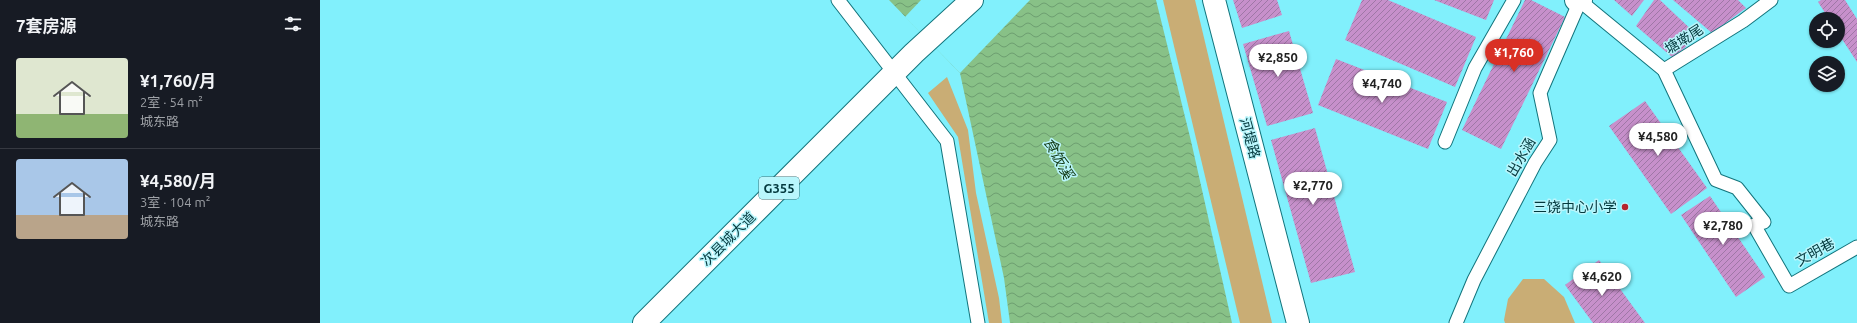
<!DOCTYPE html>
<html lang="zh">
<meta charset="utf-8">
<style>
:root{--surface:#171b24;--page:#20242c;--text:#f1f3f6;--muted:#9ea1a6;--line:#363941;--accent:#d93025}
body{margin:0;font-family:Ubuntu,"Noto Sans SC",sans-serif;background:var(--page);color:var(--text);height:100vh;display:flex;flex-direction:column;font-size:15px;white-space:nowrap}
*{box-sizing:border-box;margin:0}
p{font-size:13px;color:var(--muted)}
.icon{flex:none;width:22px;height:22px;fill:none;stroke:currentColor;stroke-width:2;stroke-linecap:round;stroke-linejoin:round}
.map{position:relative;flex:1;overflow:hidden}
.panel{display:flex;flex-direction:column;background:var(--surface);width:320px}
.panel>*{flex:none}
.tools{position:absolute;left:1489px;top:12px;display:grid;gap:8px}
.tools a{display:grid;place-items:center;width:36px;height:36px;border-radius:50%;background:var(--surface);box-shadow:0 1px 3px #0004;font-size:20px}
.price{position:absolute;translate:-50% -34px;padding:0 9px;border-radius:14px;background:#fff;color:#222;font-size:13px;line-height:26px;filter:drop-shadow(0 1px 2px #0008)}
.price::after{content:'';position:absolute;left:50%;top:24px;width:12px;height:9px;margin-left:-6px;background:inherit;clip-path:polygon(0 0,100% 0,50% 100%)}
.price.active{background:var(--accent);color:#fff}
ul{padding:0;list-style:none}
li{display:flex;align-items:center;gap:12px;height:100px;padding:0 16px}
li+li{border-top:1px solid var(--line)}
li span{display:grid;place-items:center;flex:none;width:112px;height:80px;border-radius:4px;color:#555}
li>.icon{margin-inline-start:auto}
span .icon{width:48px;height:48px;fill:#fffc;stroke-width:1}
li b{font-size:17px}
h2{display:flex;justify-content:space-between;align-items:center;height:48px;padding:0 16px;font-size:17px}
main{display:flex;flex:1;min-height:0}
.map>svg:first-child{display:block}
.green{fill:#c9ad75}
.water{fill:url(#water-waves)}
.pier{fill:#81f0fc}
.building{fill:url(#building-hatch)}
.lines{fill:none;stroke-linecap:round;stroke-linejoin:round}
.lane-casing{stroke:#12747c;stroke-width:15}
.street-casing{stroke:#12747c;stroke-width:24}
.secondary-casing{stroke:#12747c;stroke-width:24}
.highway-casing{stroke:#12747c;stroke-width:24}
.lane{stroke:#fff;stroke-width:13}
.street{stroke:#fff;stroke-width:22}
.secondary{stroke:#fff;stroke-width:22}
.highway{stroke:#fff;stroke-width:22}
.poi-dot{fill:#b5242c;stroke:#b9f6fc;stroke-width:1.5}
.labels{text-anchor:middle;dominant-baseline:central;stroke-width:3;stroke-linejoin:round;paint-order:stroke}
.shield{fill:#b9f6fc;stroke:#3a7176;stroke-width:1}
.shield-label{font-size:13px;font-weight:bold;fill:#03383d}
.street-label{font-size:14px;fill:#03383d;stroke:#b9f6fc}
.poi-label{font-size:14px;fill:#03383d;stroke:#b9f6fc;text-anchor:end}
.water-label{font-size:15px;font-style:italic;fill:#123a14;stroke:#b9f6fc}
</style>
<main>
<section class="panel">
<h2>7套房源<svg class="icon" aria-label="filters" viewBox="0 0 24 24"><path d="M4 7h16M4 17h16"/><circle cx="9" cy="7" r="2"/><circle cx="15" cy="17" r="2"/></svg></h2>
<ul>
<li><span style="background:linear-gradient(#dfe7d0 70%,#8fb573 0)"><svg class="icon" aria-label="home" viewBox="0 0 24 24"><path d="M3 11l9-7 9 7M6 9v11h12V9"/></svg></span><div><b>¥1,760/月</b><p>2室 · 54 m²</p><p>城东路</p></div></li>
<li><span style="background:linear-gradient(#a9c7e8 70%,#b9a48a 0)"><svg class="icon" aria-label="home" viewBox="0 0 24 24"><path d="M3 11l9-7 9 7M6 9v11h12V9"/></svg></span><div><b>¥4,580/月</b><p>3室 · 104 m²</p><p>城东路</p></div></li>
</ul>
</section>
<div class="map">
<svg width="1537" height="323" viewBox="0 0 1537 323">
<defs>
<pattern id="water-waves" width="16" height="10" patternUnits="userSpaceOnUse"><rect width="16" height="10" fill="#88c187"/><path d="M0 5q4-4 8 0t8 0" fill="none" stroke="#6d9e70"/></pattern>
<pattern id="building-hatch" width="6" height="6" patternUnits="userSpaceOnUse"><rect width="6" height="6" fill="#c790cb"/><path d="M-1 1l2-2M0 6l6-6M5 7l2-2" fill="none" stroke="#9f77a6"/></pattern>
</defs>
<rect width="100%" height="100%" fill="#81f0fc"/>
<g class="green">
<path d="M 843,0 L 875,0 L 952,323 L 920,323 Z"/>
<path d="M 627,77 L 648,130 L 656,193 L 679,298 L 682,323 L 669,323 L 638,137 L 608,93 Z"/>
<path d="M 1203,279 L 1224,279 L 1244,297 L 1255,323 L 1185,323 L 1184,320 L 1188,299 Z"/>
</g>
<path class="water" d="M 569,0 L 836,0 L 871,141 L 912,323 L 690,323 L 684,278 L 640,73 Z"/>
<path class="pier" d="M 601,0 L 710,0 L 640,73 L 585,17 Z"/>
<g class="building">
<path d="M 913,0 L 957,0 L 962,15 L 922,28 Z"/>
<path d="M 1042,0 L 1068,0 L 1156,37 L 1135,87 L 1025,40 Z"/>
<path d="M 1114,0 L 1174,0 L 1166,20 Z"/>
<path d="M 1205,0 L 1211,0 L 1245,17 L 1181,149 L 1142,130 Z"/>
<path d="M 1294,0 L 1324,0 L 1312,16 Z"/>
<path d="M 1334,0 L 1340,0 L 1378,36 L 1353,58 L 1316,26 Z"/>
<path d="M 1353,0 L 1418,0 L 1426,8 L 1392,33 Z"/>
<path d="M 1501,0 L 1525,0 L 1537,19 L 1537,62 L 1518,33 L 1518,19 L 1509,19 L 1498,2 Z"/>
<path d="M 969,31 L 993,113 L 947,126 L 923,44 Z"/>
<path d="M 1016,59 L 1127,102 L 1108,149 L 998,105 Z"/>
<path d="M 1325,101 L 1387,188 L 1351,214 L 1289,126 Z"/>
<path d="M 995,128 L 1035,272 L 991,283 L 951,140 Z"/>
<path d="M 1390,196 L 1445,277 L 1416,297 L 1361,215 Z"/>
<path d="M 1279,260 L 1325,323 L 1273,323 L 1245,285 Z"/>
</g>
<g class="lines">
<g class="lane-casing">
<g id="lane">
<path d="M 518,0 L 627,141 L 658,323"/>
<path d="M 1344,70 L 1423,21 L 1451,0"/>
<path d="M 1125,142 L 1155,68 L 1194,0"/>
<path d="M 1136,323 L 1154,280 L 1215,163 L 1230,140 L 1220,93 L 1260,1 L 1344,70 L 1396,180 L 1417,188 L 1444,222 L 1434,225 L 1469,286 L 1537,247"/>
</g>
</g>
<g class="street-casing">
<path id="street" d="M 1256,0 L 1261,0"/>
</g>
<g class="secondary-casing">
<path id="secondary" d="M 894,0 L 978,323"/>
</g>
<g class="highway-casing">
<path id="highway" d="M 324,323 L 594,53 L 652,0"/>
</g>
<use href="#lane" class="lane"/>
<use href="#street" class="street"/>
<use href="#secondary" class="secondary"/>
<use href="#highway" class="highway"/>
</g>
<circle class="poi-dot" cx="1305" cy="207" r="4"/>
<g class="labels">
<rect class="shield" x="439" y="177" width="40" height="22" rx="3"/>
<g class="shield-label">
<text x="459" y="188">G355</text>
</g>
<g class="street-label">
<text transform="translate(1364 39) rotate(-32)">塘墘尾</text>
<text transform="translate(930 138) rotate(75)">河堤路</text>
<text transform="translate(1201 157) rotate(-60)">出水涵</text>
<text transform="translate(408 239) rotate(-45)">次县城大道</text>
<text transform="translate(1495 252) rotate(-29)">文明巷</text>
</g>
<g class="poi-label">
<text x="1297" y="207">三饶中心小学</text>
</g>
<g class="water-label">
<text transform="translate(739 158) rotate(61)">食饭溪</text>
</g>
</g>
</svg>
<div class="tools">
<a><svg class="icon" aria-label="locate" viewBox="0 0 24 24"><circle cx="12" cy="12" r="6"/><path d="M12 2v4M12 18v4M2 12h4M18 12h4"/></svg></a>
<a><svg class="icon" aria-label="layers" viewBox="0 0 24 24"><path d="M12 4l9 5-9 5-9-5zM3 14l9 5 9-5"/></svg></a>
</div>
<b class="price active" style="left:1194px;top:73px">¥1,760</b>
<b class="price" style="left:958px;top:78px">¥2,850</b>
<b class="price" style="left:1062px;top:104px">¥4,740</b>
<b class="price" style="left:1338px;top:157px">¥4,580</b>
<b class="price" style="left:993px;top:206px">¥2,770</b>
<b class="price" style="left:1403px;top:246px">¥2,780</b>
<b class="price" style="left:1282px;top:297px">¥4,620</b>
</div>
</main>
